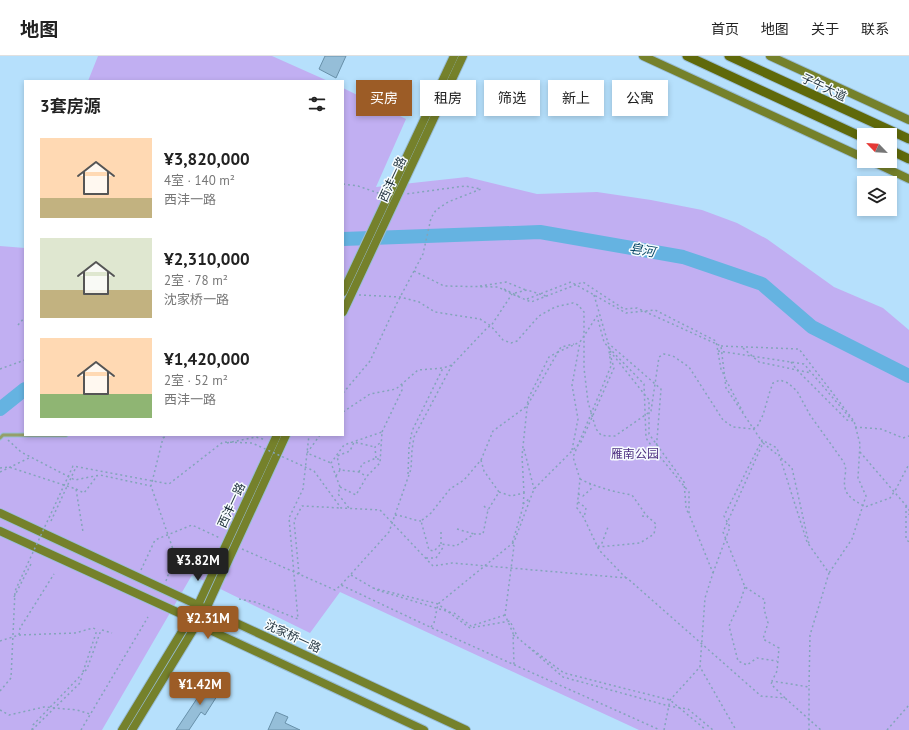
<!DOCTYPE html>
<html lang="zh">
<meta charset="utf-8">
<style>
:root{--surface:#fff;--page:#f6f6f6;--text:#222;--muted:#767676;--line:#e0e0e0;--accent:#9c5c26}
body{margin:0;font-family:"PT Sans","Noto Sans SC",sans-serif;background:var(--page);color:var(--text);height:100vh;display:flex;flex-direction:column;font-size:15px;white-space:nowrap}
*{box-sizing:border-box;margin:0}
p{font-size:13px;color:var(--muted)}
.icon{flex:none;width:22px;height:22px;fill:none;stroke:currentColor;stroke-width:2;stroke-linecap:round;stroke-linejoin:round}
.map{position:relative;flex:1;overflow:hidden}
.sheet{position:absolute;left:24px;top:24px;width:320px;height:356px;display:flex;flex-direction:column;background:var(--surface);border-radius:0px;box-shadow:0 2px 6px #0003}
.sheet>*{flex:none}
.hud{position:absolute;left:356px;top:24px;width:380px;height:36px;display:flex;gap:8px}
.needle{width:26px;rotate:295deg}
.buttons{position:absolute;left:857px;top:72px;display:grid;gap:8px}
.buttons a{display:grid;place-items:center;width:40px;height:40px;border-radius:0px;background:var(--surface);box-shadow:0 2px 6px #0003;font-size:20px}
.price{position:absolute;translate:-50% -34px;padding:0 9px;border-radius:4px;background:var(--accent);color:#fff;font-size:13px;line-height:26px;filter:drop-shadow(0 1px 2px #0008)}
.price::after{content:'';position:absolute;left:50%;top:24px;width:12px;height:9px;margin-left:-6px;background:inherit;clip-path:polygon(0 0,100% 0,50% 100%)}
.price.on{background:#222;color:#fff}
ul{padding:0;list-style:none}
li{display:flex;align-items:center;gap:12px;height:100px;padding:0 16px}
li span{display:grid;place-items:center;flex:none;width:112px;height:80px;border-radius:0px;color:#555}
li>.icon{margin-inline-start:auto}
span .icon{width:48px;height:48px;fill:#fffc;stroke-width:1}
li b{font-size:17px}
h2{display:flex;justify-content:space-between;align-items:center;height:48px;padding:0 16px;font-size:17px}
.tag{padding:0 14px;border-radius:0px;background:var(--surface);box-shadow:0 2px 6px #0003;font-size:14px;line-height:36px}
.tag.on{background:var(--accent);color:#fff}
header{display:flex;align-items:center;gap:24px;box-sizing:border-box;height:56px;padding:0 20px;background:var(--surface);border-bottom:1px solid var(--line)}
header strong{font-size:19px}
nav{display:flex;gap:22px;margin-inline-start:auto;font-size:14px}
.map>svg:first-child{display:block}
.green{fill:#c1aff2}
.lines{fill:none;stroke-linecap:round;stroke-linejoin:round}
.river{stroke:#65b3e1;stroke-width:14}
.building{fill:#95bed8;stroke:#6890a9}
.lane-casing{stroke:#99bed7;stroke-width:5}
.secondary-casing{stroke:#99bed7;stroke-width:10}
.primary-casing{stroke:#99bed7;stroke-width:11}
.path{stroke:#83a4ba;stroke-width:1.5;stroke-dasharray:2 3;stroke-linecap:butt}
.lane{stroke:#959f6a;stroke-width:3}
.secondary{stroke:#75812b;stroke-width:8}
.primary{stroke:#5f690a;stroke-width:9}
.path-bridge{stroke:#83a4ba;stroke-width:1.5;stroke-dasharray:2 3;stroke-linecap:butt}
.labels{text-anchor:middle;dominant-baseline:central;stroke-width:3;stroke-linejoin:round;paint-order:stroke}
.street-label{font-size:12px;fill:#263742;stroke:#f7fcfe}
.park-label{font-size:12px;fill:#4e3081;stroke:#f7fcfe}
.water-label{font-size:13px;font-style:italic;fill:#054665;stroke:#f7fcfe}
</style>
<header>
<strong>地图</strong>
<nav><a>首页</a><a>地图</a><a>关于</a><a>联系</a></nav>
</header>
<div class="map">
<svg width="909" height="674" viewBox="0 0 909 674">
<rect width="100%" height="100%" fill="#b6e0fc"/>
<g class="green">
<path d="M 98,0 L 272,0 L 328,25 L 88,25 Z"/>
<path d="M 343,32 L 406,63 L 376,131 L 467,121 L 537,138 L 597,136 L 651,144 L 702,154 L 737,167 L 767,183 L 834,231 L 883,252 L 909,274 L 909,674 L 639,674 L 340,536 L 310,577 L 192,519 L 102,674 L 0,674 L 0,190 L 25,192 L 25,379 L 343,379 Z"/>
</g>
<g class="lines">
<g class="river">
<path d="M 343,183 L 540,176 L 683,201 L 762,228 L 812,271 L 909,320"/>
<path d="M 0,353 L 25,333"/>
</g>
</g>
<g class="building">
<path d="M 325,0 L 346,0 L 336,22 L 319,13 Z"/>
<path d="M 210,623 L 219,630 L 214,637 L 217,640 L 205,659 L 201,656 L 189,674 L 176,674 Z"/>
<path d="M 276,656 L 288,661 L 285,667 L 300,674 L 268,674 Z"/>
</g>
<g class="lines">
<g class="lane-casing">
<path id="lane" d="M 0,382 L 3,379 L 66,379"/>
</g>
<g class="secondary-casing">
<g id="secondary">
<path d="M 643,0 L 864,102"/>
<path d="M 770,0 L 909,64"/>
<path d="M 871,105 L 909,123"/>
<path d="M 343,236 L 454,0"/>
<path d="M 343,256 L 463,0"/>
<path d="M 0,457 L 466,674"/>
<path d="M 0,475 L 190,562 L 197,568 L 424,674"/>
<path d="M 122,674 L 198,549 L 277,379"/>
<path d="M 132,674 L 206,553 L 286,379"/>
</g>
</g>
<g class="primary-casing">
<g id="primary">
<path d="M 687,0 L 864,82"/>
<path d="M 729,0 L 909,83"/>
<path d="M 890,94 L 909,103"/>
</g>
</g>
<g class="path">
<path d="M 343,128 L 358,130 L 381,138"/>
<path d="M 414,215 L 444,230 L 498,231 L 512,238 L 531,246 L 583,226 L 624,253 L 637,252 L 721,290 L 726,332 L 763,387 L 723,476 L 745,531 L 765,544 L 764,553 L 768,567 L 763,583 L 779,592 L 777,615 L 772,625 L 809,631 L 809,674"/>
<path d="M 480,230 L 506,226 L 526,234"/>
<path d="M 504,233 L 522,242"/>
<path d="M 515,237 L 527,234 L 546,240"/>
<path d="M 359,239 L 400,241 L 419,246 L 435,256 L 480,263 L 491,270 L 503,284 L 511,287 L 517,285 L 539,260 L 555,251 L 573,247 L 578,249 L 584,256 L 584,312 L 588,346 L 596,373 L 601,379 L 607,380 L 615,380 L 651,355 L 659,301 L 664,298 L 673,300 L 689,311 L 723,364 L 733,371 L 752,373 L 757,371 L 763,359 L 770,335 L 773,327 L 780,324 L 788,327 L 797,335 L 810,359 L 843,405 C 846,410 846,414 845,420 C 842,439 851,442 865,451 L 890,442 L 896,433 L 909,408"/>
<path d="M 594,239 L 608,287"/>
<path d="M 527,243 L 571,226 L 626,257 L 655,254 L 716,285 L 721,313 L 725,321"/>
<path d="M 18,269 L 25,261"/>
<path d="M 721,290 L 799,293 L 854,365 L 860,388 L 858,422 L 866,440 L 852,483 L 829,517"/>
<path d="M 609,292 L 644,328 L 646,382 L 655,395"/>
<path d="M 743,292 L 759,306 L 797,314 L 847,364 L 854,365"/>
<path d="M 610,295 L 649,344 L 649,378 L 684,426 L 686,451 L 688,457"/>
<path d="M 718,295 L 804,308 L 851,363"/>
<path d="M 791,306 L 797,314 L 811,317"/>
<path d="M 0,313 L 25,304"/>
<path d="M 726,324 L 743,356"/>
<path d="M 343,337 L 370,305 L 397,247 L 423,198 L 431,162 L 436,154 L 448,146 L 481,133 L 465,130 L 406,138"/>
<path d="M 343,356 L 370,338 L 396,333 L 418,314 L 443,312 L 452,309 L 488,271 L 491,270 L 512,238"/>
<path d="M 855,371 L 881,373 L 903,382 L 909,380"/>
<path d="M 382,376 L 402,334 L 402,328"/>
<path d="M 320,379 L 307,397 L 331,407"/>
<path d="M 8,384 L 21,396 L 75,424 L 100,419 L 151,430"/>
<path d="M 227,387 L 256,381 L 266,384"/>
<path d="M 763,387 L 779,400"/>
<path d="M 524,393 L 534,433"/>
<path d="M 572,394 L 578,363 L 572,329 L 580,286 L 597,260 L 604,286 L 609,292"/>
<path d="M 860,396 L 909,453 L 909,459"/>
<path d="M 376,402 L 375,391 L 380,387"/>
<path d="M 781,402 L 792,412 L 809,488"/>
<path d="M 481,404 L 484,415 L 499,436 L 488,454 L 483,478 L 474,478 L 456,490 L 441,488 L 434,495 L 429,494 L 421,465 L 431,457 L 450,433 L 464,424 L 481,404 L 493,375 L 527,350 L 558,296 L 580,286"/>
<path d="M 0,412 L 9,411 L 76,433 L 83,476"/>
<path d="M 340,414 L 337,400 L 350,395 L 354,386 L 375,391"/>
<path d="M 0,416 L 31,401"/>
<path d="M 359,416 L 362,408 L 376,402 L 380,404"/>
<path d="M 408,418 L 409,391 L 412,375 L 443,312"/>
<path d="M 336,420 L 340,414 L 359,416 L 366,420"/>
<path d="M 580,423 C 596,431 614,436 632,439 L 646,459 L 656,468 L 654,478 L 640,487 L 598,491"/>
<path d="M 340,431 L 356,439 L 367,420 L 380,407 L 382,376 L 344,389 L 331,407 L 340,431 L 338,438 L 349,452"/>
<path d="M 76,433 L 84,437 L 97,420"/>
<path d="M 499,436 L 511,440 L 524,437 L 523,451 L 512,488 L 514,490 L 505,559 L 513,577 L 514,609"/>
<path d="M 524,437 L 522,400 L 528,343 L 549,301 L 558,296 L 561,291 L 574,288"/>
<path d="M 578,438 L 583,440 L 591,433 L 590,428"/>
<path d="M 578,446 L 586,452 L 584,462"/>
<path d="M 523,448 L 529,443"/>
<path d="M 484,450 L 488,454"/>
<path d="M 906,450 L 906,483 L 909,486"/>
<path d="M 395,459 C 405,460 412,464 421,465"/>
<path d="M 642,460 L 648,461"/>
<path d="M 457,473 L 474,478"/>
<path d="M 441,476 L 441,488"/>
<path d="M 598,491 L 602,487 L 608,471"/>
<path d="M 242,493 L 335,534 L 341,529 L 432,572 L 660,674"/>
<path d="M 426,502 L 436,502 L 444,490"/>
<path d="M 141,514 L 155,484 L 192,469 L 220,482"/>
<path d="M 713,517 L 730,471 L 724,460 L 762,384 L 777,392 L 807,486 L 829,517 L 810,579 L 809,630"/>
<path d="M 299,518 L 294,465 L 302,450 L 341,452"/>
<path d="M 351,519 L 373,532"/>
<path d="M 626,522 L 599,494 L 584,462 L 577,452 L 580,423 L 573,401 L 611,310 L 608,287 L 661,333 L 656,396 L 689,436 L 689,458 L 713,517 L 705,542 L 700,611 L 736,674"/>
<path d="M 166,525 L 175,499 L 151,430 L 163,382 L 168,379"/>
<path d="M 341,529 L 389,476 L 411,413 L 412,394 L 414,381 L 452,309"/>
<path d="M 745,531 L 740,546 L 729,570 L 738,605 L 747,609 L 757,602 L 777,605"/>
<path d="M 373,532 L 438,548 L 470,572 L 510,565 L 518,582 L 563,621 L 669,650 L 688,653 L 713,674"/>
<path d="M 377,534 L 446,555"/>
<path d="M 14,541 L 32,506"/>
<path d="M 239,543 L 255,546 L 298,563 L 289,462 L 303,433 L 309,379"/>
<path d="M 449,556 L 454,557 L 471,570 L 505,559"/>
<path d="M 431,571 L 434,567 L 438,548 L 514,486 L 534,433 L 581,386 L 614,312 L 610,298"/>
<path d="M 102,574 L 112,577"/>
<path d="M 19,579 L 75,577 L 93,572 L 98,574"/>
<path d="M 513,579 L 518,582"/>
<path d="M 0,585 L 19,579 L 20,572 L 54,518"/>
<path d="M 529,591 L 564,617 L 670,644 L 706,674"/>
<path d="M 83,616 L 97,574"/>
<path d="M 772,626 L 771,628 L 785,642"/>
<path d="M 0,654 L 9,659 L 44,651 L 77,654 L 90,658"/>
<path d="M 32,674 L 33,669 L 87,613 L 101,574"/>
<path d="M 32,674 L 80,627 L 82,620"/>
<path d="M 81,674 L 148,561"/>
<path d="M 664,674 L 670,644 L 700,611"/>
<path d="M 887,674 L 909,649"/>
</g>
<use href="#lane" class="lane"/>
<use href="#secondary" class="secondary"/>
<use href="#primary" class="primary"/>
<g class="path-bridge">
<path d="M 51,465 L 76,411"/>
<path d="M 0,635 L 11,622 L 15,535 L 73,410 L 169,428 L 223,386 L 252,387 L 314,415 L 341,452 L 380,454 L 433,510 L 452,507 L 627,522 L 761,640 L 785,642 L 821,674"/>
</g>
</g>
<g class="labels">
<g class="street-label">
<text transform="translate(824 31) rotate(25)">子午大道</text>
<text transform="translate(392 123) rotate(-65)">西沣一路</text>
<text transform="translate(231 449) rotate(-65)">西沣一路</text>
<text transform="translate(293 580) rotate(25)">沈家桥一路</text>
</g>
<g class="park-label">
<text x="635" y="397">雁南公园</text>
</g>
<g class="water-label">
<text transform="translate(642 194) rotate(10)">皂河</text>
</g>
</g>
</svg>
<div class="buttons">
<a><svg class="needle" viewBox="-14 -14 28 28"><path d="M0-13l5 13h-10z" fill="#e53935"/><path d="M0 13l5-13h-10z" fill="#767676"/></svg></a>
<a><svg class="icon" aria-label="layers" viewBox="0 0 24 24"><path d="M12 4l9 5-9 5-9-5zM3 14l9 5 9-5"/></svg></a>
</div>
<b class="price on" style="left:198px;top:526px">¥3.82M</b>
<b class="price" style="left:208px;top:584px">¥2.31M</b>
<b class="price" style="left:200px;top:650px">¥1.42M</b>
<div class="hud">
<a class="tag on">买房</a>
<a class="tag">租房</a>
<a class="tag">筛选</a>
<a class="tag">新上</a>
<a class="tag">公寓</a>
</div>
<section class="sheet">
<h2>3套房源<svg class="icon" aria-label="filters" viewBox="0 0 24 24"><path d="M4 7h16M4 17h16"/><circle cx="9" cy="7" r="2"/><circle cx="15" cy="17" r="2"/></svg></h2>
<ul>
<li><span style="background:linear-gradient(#ffd9b3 75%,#c2b280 0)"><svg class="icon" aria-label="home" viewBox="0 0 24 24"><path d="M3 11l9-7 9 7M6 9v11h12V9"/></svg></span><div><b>¥3,820,000</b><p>4室 · 140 m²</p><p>西沣一路</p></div></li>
<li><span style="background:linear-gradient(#dfe7d0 65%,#c2b280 0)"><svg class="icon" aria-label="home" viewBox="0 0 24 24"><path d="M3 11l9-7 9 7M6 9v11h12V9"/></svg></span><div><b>¥2,310,000</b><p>2室 · 78 m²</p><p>沈家桥一路</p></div></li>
<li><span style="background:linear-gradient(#ffd9b3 70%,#8fb573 0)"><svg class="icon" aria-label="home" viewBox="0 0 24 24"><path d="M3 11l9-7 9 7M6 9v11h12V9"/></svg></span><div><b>¥1,420,000</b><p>2室 · 52 m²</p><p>西沣一路</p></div></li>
</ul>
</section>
</div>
